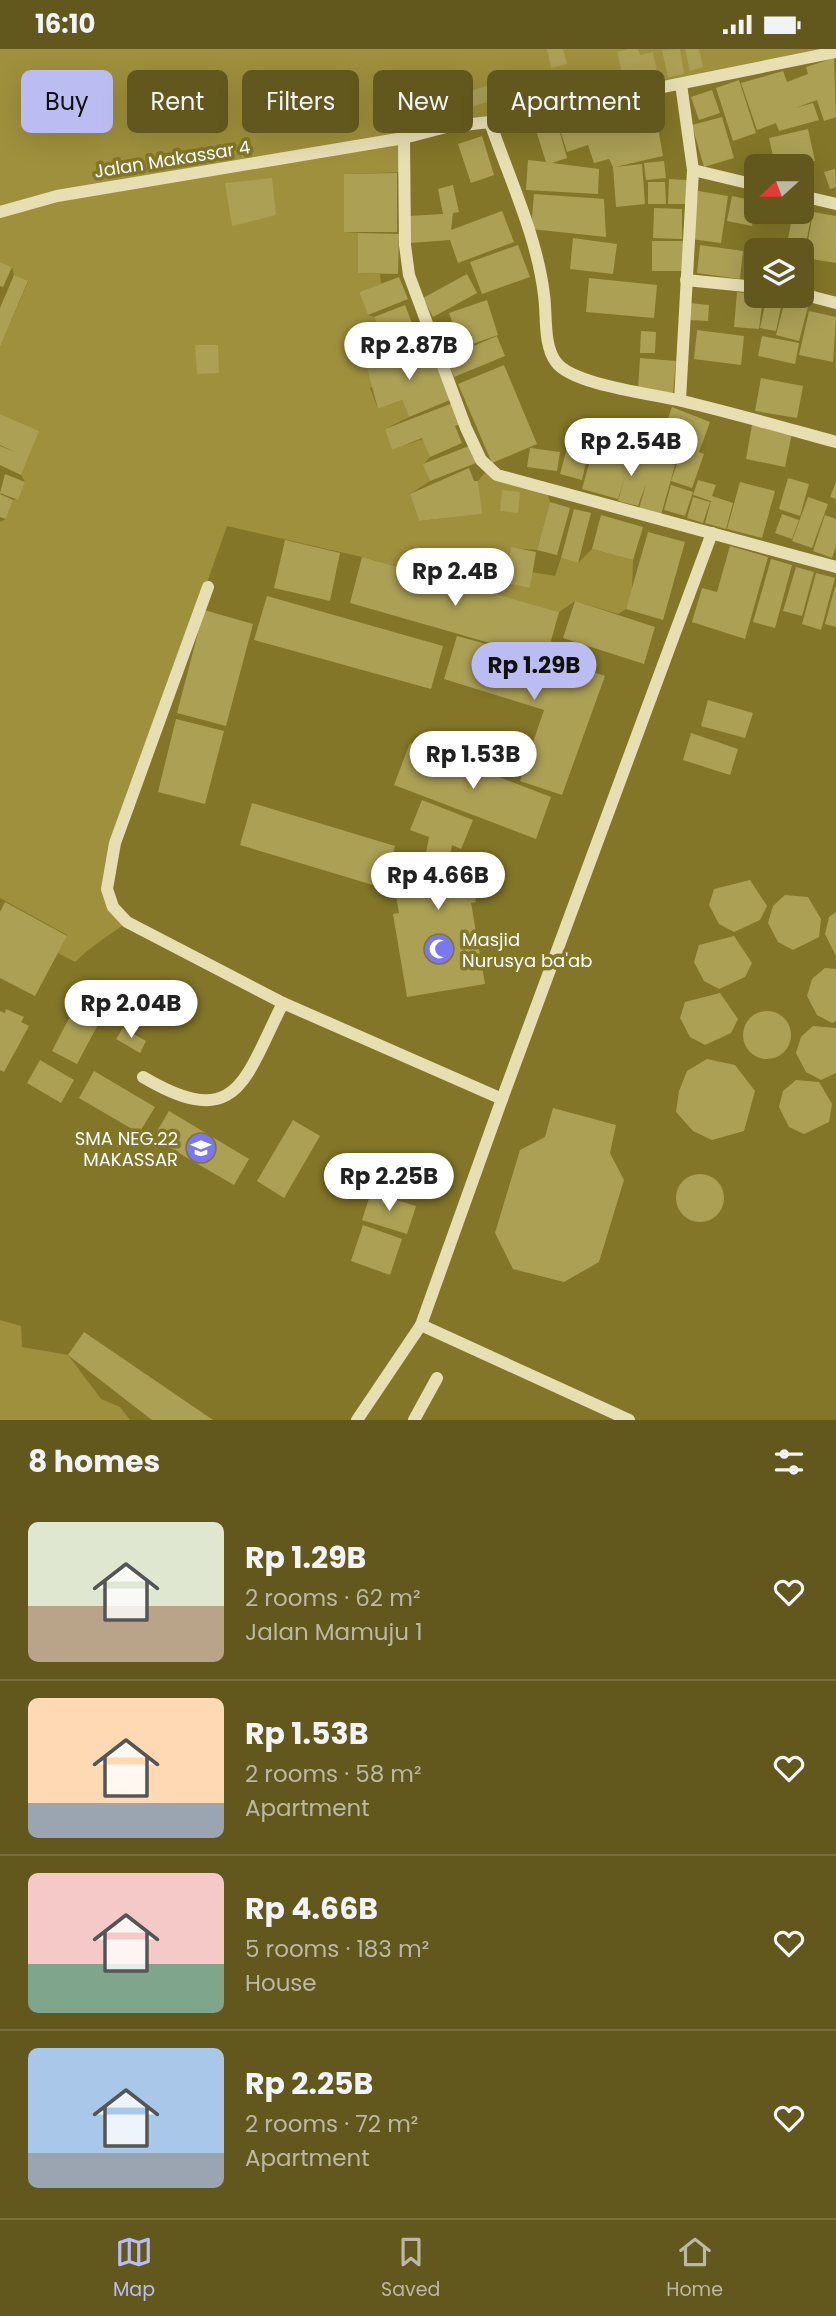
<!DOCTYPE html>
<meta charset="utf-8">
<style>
:root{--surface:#62581e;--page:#6b612b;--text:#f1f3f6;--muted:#bbb8a4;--line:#766e3c;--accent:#bbbcf2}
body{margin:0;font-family:Poppins,sans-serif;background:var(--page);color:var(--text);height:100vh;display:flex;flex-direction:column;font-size:26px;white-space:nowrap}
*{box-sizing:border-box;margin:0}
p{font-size:23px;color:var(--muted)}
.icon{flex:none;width:38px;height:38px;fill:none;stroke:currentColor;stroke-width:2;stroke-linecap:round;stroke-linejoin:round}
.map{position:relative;height:1371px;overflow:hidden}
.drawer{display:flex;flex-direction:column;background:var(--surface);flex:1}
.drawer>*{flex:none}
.banner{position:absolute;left:21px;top:21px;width:794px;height:63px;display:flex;gap:14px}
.needle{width:46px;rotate:249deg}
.controls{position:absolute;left:744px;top:105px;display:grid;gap:14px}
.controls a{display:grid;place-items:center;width:70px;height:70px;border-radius:10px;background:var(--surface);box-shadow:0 7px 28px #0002;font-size:35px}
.price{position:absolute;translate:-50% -60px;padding:0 16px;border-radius:24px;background:#fff;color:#222;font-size:23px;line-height:46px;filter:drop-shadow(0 2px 4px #0008)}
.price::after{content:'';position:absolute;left:50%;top:42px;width:21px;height:16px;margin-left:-10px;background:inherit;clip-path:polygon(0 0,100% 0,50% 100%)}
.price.selected{background:var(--accent);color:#111}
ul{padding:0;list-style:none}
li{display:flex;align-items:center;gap:21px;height:175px;padding:0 28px}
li+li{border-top:2px solid var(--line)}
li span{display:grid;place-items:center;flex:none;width:196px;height:140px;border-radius:10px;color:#555}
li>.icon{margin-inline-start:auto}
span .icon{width:84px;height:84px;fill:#fffc;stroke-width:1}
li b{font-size:30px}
h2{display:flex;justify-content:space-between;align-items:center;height:84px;padding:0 28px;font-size:30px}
.chip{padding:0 24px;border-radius:10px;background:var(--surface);box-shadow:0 7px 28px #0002;font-size:24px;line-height:63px}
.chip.selected{background:var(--accent);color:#111}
.status{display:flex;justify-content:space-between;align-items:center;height:49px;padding:0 35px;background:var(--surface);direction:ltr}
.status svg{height:19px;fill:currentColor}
.menu{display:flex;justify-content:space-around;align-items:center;height:98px;border-top:2px solid var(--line);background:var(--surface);font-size:19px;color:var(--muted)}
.menu a{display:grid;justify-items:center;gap:4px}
.menu .selected{color:var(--accent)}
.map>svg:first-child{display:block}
.green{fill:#9f903d}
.building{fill:#aca055}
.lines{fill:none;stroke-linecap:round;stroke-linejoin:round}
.minor{stroke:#e7deb2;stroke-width:12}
.labels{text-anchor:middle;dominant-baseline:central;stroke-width:7;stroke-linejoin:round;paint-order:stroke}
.street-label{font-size:18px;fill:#fff;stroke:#837628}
.poi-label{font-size:18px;fill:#fff;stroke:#837628;text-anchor:start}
</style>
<div class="status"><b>16:10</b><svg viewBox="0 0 49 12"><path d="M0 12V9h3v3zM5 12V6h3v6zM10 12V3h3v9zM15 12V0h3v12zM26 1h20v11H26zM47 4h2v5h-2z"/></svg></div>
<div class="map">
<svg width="836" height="1371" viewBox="0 0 836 1371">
<rect width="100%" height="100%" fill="#837628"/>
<g class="green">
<path d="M 0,0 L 836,0 L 404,89 L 404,123 L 344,125 L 344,183 L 358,184 L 358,224 L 380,225 L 381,235 L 359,243 L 368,266 L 374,268 L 381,285 L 376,291 L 382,308 L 367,319 L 374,336 L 370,339 L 378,360 L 402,351 L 409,368 L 385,380 L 392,400 L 423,390 L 430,408 L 424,415 L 430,432 L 410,445 L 419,472 L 481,465 L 478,432 L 488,420 L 545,437 L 550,453 L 537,501 L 511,499 L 505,534 L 530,539 L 532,523 L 555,527 L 561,509 L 578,514 L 592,500 L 633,511 L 632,540 L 626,560 L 618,565 L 575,552 L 559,563 L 496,546 L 497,531 L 473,524 L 468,538 L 362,508 L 227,477 L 115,794 L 107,840 L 127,873 C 109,887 91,897 75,913 L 58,904 L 67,886 L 0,849 L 0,473 L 6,470 L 13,451 L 18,450 L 25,433 L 21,426 L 38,382 L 0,365 L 0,298 L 28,233 L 14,226 L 12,218 L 0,213 Z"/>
<path d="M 0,1271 L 21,1277 L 22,1298 L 68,1306 L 101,1350 L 120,1358 L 130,1371 L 0,1371 Z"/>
</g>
<g class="building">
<path d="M 547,0 L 563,0 L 567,15 L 551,19 Z"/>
<path d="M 629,0 L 638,0 L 640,6 L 653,3 L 657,22 L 624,33 L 617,3 Z"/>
<path d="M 680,0 L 684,25 L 668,28 L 662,1 Z"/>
<path d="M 685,0 L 699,0 L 703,18 L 690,22 Z"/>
<path d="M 834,9 L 836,68 L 824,72 L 817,51 L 795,59 L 813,54 L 819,71 L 779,82 L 776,74 L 757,81 L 741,34 L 783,22 L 787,33 L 808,25 L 806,18 Z"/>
<path d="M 739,31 L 756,84 L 733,92 L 716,39 Z"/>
<path d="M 490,36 L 495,51 L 467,59 L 463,44 Z"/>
<path d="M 712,41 L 720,64 L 699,71 L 691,48 Z"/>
<path d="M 653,51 L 663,107 L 615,118 L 642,115 L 645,155 L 616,158 L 613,118 L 609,110 L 594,114 L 588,96 L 567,103 L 557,71 L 595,59 L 601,78 L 596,57 Z"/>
<path d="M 427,56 L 429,74 L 408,76 L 406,59 Z"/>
<path d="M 555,66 L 567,109 L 552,114 L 599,120 L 598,145 L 526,141 L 528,111 L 546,113 L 533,72 Z"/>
<path d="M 722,68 L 734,109 L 704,118 L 692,76 Z"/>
<path d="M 808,80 L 815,112 L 775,117 L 769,89 Z"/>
<path d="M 482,87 L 494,126 L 471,134 L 458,95 Z"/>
<path d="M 664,112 L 666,129 L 646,131 L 644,114 Z"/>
<path d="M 835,120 L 836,138 L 830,140 L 824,123 Z"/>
<path d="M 397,124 L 397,183 L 344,183 L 344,125 Z"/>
<path d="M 272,129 L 276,166 L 232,177 L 225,134 Z"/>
<path d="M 669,130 L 687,131 L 686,155 L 668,155 Z"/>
<path d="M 648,133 L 665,133 L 666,155 L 648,155 Z"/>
<path d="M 453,136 L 459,163 L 453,164 L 451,181 L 502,162 L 514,193 L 458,214 L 450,191 L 410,194 L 408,167 L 443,165 L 438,140 Z"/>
<path d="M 698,142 L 728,147 L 721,194 L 691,190 Z"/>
<path d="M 534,145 L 604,150 L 606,188 L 531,180 Z"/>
<path d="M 732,147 L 756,152 L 752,177 L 727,172 Z"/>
<path d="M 654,159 L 682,160 L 682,190 L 653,189 Z"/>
<path d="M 802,161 L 812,163 L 803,210 L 802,201 L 786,201 L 793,163 Z"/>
<path d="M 813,163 L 836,167 L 836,214 L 805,209 Z"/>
<path d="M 358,184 L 399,185 L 398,225 L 358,224 Z"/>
<path d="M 573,189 L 617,195 L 613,225 L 570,220 Z"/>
<rect x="652" y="192" width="31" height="30"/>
<path d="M 518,196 L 530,228 L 482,245 L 470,213 Z"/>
<path d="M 700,196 L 743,202 L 740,230 L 697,224 Z"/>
<path d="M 750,197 L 775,199 L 756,201 L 756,235 L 746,234 Z"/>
<path d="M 0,213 L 12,218 L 3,238 L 0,237 Z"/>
<path d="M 467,225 L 477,244 L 433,268 L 423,249 Z"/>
<path d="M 14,226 L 28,232 L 0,298 L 0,259 Z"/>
<path d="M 399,228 L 408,250 L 368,266 L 359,243 Z"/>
<path d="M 589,229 L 657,236 L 654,269 L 586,263 Z"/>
<path d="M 737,243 L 763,247 L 759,280 L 734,278 Z"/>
<path d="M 767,247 L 783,248 L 776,282 L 760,279 Z"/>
<path d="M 786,248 L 809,254 L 799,292 L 776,286 Z"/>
<path d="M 487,251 L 498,286 L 461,299 L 449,264 Z"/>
<path d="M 689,254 L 709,256 L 708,272 L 688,271 Z"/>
<path d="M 405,256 L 412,274 L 381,285 L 374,268 Z"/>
<path d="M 809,262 L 836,268 L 833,313 L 799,306 Z"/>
<path d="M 413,277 L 419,293 L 382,308 L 376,291 Z"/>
<path d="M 697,281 L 744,287 L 741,316 L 694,310 Z"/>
<path d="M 641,282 L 656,283 L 655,304 L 640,304 Z"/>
<path d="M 497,287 L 505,307 L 454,328 L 446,309 Z"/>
<path d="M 762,287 L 799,294 L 795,315 L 758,307 Z"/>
<path d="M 429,295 L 436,312 L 402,325 L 436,313 L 450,351 L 409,368 L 402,351 L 378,360 L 367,319 Z"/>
<path d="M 195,296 L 218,296 L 219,324 L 197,325 Z"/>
<path d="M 640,309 L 676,312 L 673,344 L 638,341 Z"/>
<path d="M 504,316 L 537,395 L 492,414 L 458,335 Z"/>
<path d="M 761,329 L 803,337 L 797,369 L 755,362 Z"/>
<path d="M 453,354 L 460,375 L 455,377 L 462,394 L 430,408 L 422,389 L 392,401 L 385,380 Z"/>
<path d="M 672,358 L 710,373 L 699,403 L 704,405 L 692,439 L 671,432 L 683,398 L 697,401 L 661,388 Z"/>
<path d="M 0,365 L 39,382 L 21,426 L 0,416 L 0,397 L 15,403 L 0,396 Z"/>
<path d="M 752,376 L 792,384 L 785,418 L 746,410 Z"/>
<path d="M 633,395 L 655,402 L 652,410 L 675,416 L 661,466 L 639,460 L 646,435 L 638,457 L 618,452 L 625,427 L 618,450 L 582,440 L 593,400 L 629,410 Z"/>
<path d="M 469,397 L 476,414 L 430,432 L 423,415 Z"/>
<path d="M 530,399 L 560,403 L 557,422 L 527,418 Z"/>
<path d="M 567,399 L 588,405 L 582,431 L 560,425 Z"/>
<path d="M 469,419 L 474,432 L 478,432 L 482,465 L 419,472 L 410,445 Z"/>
<path d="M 5,425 L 25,433 L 18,451 L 0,444 Z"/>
<path d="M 788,429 L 809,435 L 800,467 L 779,460 Z"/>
<path d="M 698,431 L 716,436 L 712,447 L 733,454 L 726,480 L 705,474 L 711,452 L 693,446 Z"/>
<path d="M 740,433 L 775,442 L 762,489 L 727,480 Z"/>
<path d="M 836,433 L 836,450 L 830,448 Z"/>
<path d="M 671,436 L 693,443 L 685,467 L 664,461 Z"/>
<path d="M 502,441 L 520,443 L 518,464 L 500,462 Z"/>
<path d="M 0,445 L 13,451 L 6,470 L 0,468 Z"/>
<path d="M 693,448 L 710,453 L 703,474 L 687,469 Z"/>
<path d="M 808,448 L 828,455 L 812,499 L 792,492 Z"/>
<path d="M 550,453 L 570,459 L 557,506 L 537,501 Z"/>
<path d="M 574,460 L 591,464 L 578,514 L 561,509 Z"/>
<path d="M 782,465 L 799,471 L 792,490 L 775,484 Z"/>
<path d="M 601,466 L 643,478 L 633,511 L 592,500 Z"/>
<path d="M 825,466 L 836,470 L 836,497 L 832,509 L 813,502 Z"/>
<path d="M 648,483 L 685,493 L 663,571 L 626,560 Z"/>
<path d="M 285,491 L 340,504 L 330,552 L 274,539 Z"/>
<path d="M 730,497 L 768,508 L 745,590 L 692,573 L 702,539 L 717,543 Z"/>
<path d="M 511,498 L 536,503 L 530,539 L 504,534 Z"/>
<path d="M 362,508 L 559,563 L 546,610 L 350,554 Z"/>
<path d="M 771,510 L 792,516 L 775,579 L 753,573 Z"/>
<path d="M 796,518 L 814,523 L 802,567 L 783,562 Z"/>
<path d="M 816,524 L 835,529 L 821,581 L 802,575 Z"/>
<path d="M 835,538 L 836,538 L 836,578 L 825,575 Z"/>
<path d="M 267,547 L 443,597 L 431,640 L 254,591 Z"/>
<path d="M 575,552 L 655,578 L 644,615 L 563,589 Z"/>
<path d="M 204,561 L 253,575 L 226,677 L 177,664 Z"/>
<path d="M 457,587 L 559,615 L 560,612 L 605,627 L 562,746 L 520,732 L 544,661 L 444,630 Z"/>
<path d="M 708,651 L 753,664 L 745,689 L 701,677 Z"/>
<path d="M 176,670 L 224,682 L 205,755 L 158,743 Z"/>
<path d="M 691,684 L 738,700 L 730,726 L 683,711 Z"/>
<path d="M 410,694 L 551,748 L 536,790 L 394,736 Z"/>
<path d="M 422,751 L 473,771 L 461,800 L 452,796 L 446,827 L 471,823 L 476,853 L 471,854 L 485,935 L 407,948 L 393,865 L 399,864 L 394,836 L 421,831 L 429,788 L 410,781 Z"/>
<path d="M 252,754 L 395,797 L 383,839 L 240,796 Z"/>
<path d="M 750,831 L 767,857 L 760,871 L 734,883 L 719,875 L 709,856 L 714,840 Z"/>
<path d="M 785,846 L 808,848 L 821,870 L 819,888 L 793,901 L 778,893 L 768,874 L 773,857 Z"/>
<path d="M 5,853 L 67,887 L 35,947 L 0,929 L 0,863 Z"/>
<path d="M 836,863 L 836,907 L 825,885 L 829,868 Z"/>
<path d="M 734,887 L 752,914 L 745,928 L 719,940 L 704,932 L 694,913 L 699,896 Z"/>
<path d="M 825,919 L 836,920 L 836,972 L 832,974 L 817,966 L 807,947 L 812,930 Z"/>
<path d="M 720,944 L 738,970 L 731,984 L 705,996 L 690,988 L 680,969 L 685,953 Z"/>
<path d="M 76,956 L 101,970 L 77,1015 L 52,1002 Z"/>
<path d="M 6,960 L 24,968 L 21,973 L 29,977 L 4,1023 L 0,1021 L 0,962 L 5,964 Z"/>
<circle cx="767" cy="986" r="24"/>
<path d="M 813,977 L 836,979 L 836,1024 L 821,1031 L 806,1023 L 796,1004 L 801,988 Z"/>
<path d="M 123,979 L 146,992 L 140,1004 L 116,990 Z"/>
<path d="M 707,1010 L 735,1016 L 755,1042 L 744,1082 L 712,1091 L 693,1082 L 676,1063 L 679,1042 L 687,1022 Z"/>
<path d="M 40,1011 L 74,1031 L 61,1054 L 27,1034 Z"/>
<path d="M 94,1022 L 155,1058 L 139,1084 L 79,1049 Z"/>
<path d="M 796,1031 L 819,1033 L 832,1055 L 829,1073 L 804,1085 L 789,1078 L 779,1058 L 783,1042 Z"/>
<path d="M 553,1059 L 616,1076 L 610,1104 L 624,1131 L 599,1213 L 564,1233 L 513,1220 L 495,1184 L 520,1101 L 545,1088 Z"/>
<path d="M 169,1062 L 249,1110 L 234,1136 L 153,1089 Z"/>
<path d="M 293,1071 L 320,1087 L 284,1149 L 257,1132 Z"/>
<circle cx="700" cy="1149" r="24"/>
<path d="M 371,1143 L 416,1157 L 407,1185 L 362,1171 Z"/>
<path d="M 363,1176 L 402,1190 L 390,1226 L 351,1212 Z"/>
<path d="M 84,1283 L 213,1371 L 152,1371 L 68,1306 Z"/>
</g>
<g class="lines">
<g class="minor">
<path d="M 681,35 L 693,121"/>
<path d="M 490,73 C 509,129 537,187 544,246 C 547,266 543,296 556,313 C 572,336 654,345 682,352 C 733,364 785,379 836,393"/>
<path d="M 404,89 L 405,196 L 409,226 L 466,379 L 481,411 L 497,426 L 836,518"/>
<path d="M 802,147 L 836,155"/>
<path d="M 0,163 L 57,147 L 404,89 L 446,78 L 490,73 L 836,3"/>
<path d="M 686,231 L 756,238"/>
<path d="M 802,245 L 836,254"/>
<path d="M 680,351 L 693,121 L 756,136"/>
<path d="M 208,538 L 115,794 L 107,840 L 113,858 L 127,873 L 283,954"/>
<path d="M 143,1028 C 238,1084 244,1031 283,954 L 502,1050"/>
<path d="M 421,1276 L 629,1371"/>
<path d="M 357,1371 L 421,1276 L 502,1050 L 712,484"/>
<path d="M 414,1371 L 437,1329"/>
</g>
</g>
<defs>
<g id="mosque-disc" transform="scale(1.575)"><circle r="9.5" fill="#7978ee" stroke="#837628"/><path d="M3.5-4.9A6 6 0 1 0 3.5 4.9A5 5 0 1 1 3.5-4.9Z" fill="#fff"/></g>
<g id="school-disc" transform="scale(1.575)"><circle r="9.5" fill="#7978ee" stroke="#837628"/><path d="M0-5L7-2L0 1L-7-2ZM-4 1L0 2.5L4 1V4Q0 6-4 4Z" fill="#fff"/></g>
</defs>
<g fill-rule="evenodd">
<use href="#mosque-disc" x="439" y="900"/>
<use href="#school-disc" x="201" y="1099"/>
</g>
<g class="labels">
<g class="street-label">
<text transform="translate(172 110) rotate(-9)">Jalan Makassar 4</text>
</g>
<g class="poi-label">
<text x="462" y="890">Masjid<tspan x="462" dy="21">Nurusya ba'ab</tspan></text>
<text x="178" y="1089" text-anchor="end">SMA NEG.22<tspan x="178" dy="21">MAKASSAR</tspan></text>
</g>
</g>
</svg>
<div class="controls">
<a><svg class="needle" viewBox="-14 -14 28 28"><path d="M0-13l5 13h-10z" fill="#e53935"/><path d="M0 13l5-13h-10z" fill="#bbb8a4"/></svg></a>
<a><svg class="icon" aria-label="layers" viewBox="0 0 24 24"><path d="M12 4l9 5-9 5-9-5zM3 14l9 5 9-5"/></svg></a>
</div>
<b class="price" style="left:409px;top:333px">Rp 2.87B</b>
<b class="price" style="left:631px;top:429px">Rp 2.54B</b>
<b class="price" style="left:455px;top:559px">Rp 2.4B</b>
<b class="price selected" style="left:534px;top:653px">Rp 1.29B</b>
<b class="price" style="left:473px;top:742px">Rp 1.53B</b>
<b class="price" style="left:438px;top:863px">Rp 4.66B</b>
<b class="price" style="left:131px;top:991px">Rp 2.04B</b>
<b class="price" style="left:389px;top:1164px">Rp 2.25B</b>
<div class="banner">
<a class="chip selected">Buy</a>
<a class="chip">Rent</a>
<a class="chip">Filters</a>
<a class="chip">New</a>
<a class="chip">Apartment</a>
</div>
</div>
<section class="drawer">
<h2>8 homes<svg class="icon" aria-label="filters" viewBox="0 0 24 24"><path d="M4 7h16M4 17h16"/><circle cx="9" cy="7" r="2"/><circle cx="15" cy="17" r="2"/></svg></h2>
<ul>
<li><span style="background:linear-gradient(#dfe7d0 60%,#b9a48a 0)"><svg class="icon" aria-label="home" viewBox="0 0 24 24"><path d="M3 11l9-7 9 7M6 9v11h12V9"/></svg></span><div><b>Rp 1.29B</b><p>2 rooms · 62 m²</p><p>Jalan Mamuju 1</p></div><svg class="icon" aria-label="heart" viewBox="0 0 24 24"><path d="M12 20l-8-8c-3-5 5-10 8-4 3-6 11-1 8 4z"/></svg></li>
<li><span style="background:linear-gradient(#ffd9b3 75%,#9aa5b1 0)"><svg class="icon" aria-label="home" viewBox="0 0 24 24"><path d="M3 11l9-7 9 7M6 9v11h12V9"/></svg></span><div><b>Rp 1.53B</b><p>2 rooms · 58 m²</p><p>Apartment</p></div><svg class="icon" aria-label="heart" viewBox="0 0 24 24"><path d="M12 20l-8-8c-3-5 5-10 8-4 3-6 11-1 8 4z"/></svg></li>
<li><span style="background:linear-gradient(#f6c9c9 65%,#7fa58c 0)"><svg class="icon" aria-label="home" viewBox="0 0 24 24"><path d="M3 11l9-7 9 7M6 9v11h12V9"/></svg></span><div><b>Rp 4.66B</b><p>5 rooms · 183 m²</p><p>House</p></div><svg class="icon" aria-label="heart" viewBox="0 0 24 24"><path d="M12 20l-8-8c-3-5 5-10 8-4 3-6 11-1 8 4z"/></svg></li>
<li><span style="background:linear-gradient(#a9c7e8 75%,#9aa5b1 0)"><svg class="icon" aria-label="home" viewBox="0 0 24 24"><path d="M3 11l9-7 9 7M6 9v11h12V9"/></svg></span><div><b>Rp 2.25B</b><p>2 rooms · 72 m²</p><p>Apartment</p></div><svg class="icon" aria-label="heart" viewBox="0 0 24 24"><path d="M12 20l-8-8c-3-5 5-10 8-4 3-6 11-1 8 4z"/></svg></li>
</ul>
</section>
<nav class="menu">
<a class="selected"><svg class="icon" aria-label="map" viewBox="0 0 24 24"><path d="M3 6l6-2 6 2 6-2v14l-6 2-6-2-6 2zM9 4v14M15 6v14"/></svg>Map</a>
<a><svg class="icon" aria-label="saved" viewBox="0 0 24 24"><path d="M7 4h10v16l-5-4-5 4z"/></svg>Saved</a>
<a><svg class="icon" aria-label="home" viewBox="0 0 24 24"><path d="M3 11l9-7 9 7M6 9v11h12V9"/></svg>Home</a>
</nav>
